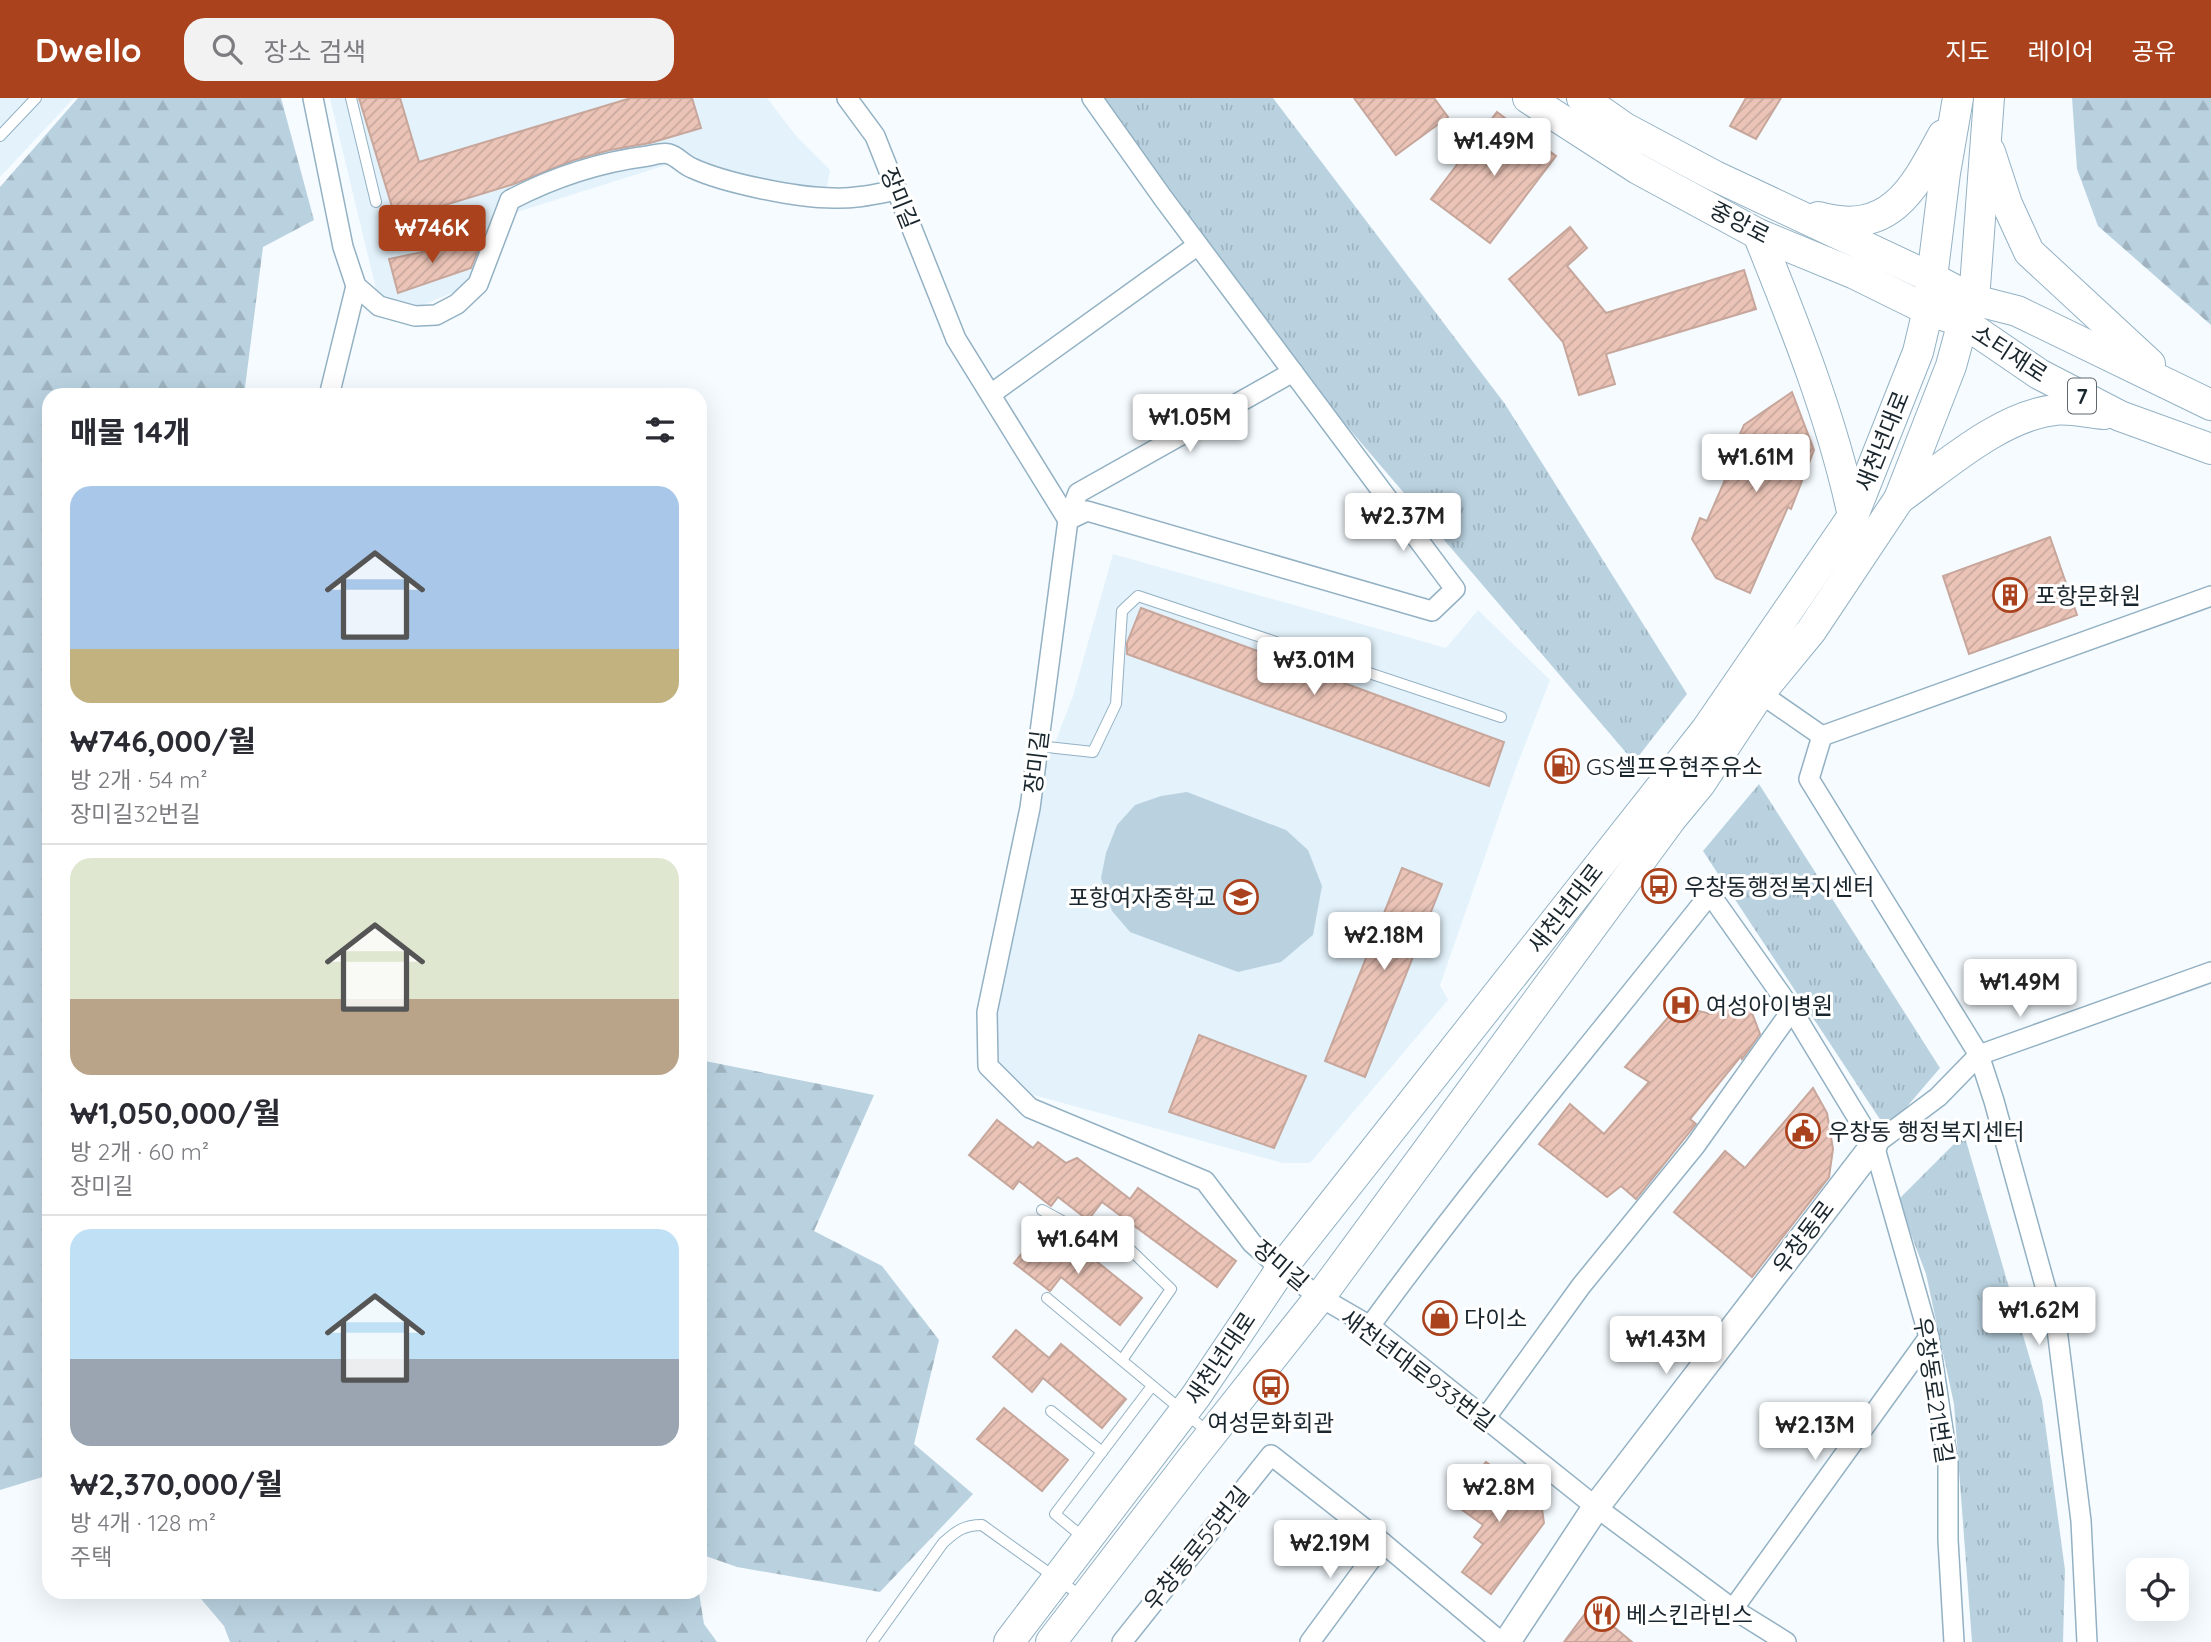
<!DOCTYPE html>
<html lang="ko">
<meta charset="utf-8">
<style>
:root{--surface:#fff;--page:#f2f2f3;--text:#2b2b33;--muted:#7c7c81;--line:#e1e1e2;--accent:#a9421d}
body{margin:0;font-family:Quicksand,"Noto Sans KR",sans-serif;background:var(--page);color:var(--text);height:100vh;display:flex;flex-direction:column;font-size:26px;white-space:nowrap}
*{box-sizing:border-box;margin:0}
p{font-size:23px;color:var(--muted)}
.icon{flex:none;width:38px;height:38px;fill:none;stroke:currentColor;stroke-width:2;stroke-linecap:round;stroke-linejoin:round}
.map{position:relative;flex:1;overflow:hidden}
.side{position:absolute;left:42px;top:290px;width:665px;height:1211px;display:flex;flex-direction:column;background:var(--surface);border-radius:21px;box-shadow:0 7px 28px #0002}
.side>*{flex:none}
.controls{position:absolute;left:2126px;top:1460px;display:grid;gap:14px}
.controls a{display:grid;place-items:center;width:63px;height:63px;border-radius:14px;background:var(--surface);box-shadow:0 7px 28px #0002;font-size:35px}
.price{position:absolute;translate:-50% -60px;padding:0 16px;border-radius:7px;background:#fff;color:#222;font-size:23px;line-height:46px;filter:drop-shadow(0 2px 4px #0008)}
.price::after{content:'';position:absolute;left:50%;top:42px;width:21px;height:16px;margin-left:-10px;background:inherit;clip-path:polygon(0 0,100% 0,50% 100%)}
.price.active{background:var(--accent);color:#fff}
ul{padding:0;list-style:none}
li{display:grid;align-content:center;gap:14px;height:371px;padding:0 28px}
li+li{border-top:2px solid var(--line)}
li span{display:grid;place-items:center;height:217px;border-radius:21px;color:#555}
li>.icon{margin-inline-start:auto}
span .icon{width:126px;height:126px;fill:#fffc;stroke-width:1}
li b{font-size:30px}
h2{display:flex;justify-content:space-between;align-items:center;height:84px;padding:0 28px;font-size:30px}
header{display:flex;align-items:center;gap:42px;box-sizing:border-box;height:98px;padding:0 35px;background:var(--accent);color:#fff}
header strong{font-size:33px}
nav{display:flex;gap:38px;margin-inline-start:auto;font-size:24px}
.search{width:490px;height:63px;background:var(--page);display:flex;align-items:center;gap:18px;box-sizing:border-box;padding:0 24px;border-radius:21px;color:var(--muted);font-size:26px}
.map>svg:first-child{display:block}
.built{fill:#e3f2fb}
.green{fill:#bad2e0}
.forest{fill:url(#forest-firs)}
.park{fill:url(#park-tufts)}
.building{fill:url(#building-hatch);stroke:#c7a69b;stroke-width:2}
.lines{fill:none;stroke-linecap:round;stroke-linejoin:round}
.service-casing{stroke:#93b1c3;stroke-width:12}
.minor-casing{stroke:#93b1c3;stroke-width:22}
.secondary-casing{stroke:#93b1c3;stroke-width:29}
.primary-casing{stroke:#93b1c3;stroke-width:32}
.service{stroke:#fff;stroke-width:10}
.minor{stroke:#fff;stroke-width:19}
.secondary{stroke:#fff;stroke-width:26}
.primary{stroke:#fff;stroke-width:30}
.labels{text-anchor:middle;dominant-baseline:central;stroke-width:6;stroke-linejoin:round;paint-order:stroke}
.shield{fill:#fff;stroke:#5f676c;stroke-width:2}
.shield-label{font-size:21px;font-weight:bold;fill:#1a262d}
.street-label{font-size:23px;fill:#1a262d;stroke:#fff}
.poi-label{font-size:23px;fill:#1a262d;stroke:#fff;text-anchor:start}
</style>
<header>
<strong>Dwello</strong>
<div class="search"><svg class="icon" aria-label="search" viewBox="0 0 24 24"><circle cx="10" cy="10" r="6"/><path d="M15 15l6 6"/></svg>장소 검색</div>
<nav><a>지도</a><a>레이어</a><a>공유</a></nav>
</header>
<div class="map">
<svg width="2211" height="1544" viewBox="0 0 2211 1544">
<defs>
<pattern id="forest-firs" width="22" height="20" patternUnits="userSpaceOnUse" patternTransform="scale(1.75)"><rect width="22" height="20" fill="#bad2e0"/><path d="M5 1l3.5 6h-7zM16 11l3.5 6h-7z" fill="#9fb4c0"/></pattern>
<pattern id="park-tufts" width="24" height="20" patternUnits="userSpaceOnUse" patternTransform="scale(1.75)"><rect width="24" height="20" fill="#bad2e0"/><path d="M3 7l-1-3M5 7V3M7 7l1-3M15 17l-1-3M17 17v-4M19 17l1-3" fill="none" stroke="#9fb4c0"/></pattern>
<pattern id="building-hatch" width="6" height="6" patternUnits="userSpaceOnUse" patternTransform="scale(1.75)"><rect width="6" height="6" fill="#ebc4b7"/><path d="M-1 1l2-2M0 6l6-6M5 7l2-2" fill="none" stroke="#c9a89e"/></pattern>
</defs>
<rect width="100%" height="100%" fill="#f5fbff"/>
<g class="built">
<path d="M 0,0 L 74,0 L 0,79 Z"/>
<path d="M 330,0 L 767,0 L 796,38 L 830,72 L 826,94 L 679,63 L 504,118 L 468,188 L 402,216 L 376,191 Z"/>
<path d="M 1113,456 L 1446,550 L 1478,512 L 1550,582 L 1514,675 L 1440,887 L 1448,902 L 1310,1065 L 1283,1065 L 1019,993 L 988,968 L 1030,710 L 1073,598 Z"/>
</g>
<path class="green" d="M 1187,694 L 1286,732 L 1308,752 L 1322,788 L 1313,837 L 1281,864 L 1238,874 L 1130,834 L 1112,813 L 1101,780 L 1106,755 L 1117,727 L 1135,707 L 1161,698 Z"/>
<g class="forest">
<path d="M 78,0 L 281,0 L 314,122 L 263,149 L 244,297 L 49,298 L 49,1377 L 0,1392 L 0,89 Z"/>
<path d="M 2072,0 L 2211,0 L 2211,227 L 2098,128 L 2077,71 Z"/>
<path d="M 700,962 L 874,997 L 814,1133 L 882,1168 L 939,1242 L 914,1346 L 973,1396 L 880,1494 L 737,1469 L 700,1456 Z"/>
<path d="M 196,1495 L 699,1495 L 704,1526 L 717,1544 L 230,1544 L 224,1528 Z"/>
</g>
<g class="park">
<path d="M 1092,0 L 1273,0 L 1505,306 L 1687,596 L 1634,664 L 1233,195 Z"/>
<path d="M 1759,686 L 1940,970 L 1887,1032 L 1703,753 Z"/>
<path d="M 1964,1036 L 2042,1302 L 2065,1472 L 2063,1544 L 1972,1544 L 1954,1306 L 1926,1176 L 1898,1102 Z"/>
</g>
<g class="building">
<path d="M 359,0 L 400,0 L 419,64 L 631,0 L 692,0 L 701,30 L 650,45 L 610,52 L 574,62 L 514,86 L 396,122 Z"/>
<path d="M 1354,0 L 1434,0 L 1448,19 L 1396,57 Z"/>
<path d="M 1746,0 L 1781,0 L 1756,41 L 1730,28 Z"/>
<path d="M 1497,14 L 1556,58 L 1490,145 L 1431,101 Z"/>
<path d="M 1570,129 L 1587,150 L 1567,168 L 1606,215 L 1744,172 L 1756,211 L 1606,256 L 1615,286 L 1579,297 L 1563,244 L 1509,181 Z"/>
<path d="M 475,143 L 479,150 L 471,170 L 398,195 L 389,161 Z"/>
<path d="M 1792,294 L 1814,352 L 1791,411 L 1788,409 L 1750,495 L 1716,480 L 1692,441 L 1700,420 L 1707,423 L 1725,382 L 1721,380 L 1744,327 Z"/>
<path d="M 2050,439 L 2077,517 L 1969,556 L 1943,478 Z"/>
<path d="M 1141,510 L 1504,644 L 1489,688 L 1127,556 L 1127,545 Z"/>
<path d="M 1402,770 L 1442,786 L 1365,979 L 1325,963 Z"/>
<path d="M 1747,902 L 1760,936 L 1742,961 L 1741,958 L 1690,1021 L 1696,1026 L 1636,1101 L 1621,1088 L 1607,1099 L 1539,1046 L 1570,1006 L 1604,1036 L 1649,984 L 1625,969 L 1678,908 L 1711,916 Z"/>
<path d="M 1199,937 L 1306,978 L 1274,1050 L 1169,1014 Z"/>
<path d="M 1813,990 L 1827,1015 L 1833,1051 L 1829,1079 L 1752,1179 L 1674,1114 L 1725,1053 L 1745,1070 Z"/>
<path d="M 997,1022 L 1033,1050 L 1038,1044 L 1066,1065 L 1077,1060 L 1130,1101 L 1138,1090 L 1236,1163 L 1217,1189 L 1102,1104 L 1088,1122 L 1058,1099 L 1051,1108 L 1019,1083 L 1013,1091 L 969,1057 Z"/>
<path d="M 1040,1134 L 1067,1156 L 1075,1146 L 1142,1200 L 1120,1227 L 1061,1179 L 1050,1193 L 1014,1165 Z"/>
<path d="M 1016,1232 L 1049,1260 L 1061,1246 L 1126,1301 L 1102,1330 L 1043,1280 L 1032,1294 L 993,1259 Z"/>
<path d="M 1004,1310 L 1068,1362 L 1042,1393 L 977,1341 Z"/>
<path d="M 1486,1364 L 1541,1404 L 1544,1425 L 1491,1496 L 1462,1474 L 1483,1446 L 1474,1439 L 1483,1427 L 1454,1406 Z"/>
<path d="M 1590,1509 L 1632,1544 L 1564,1544 Z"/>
</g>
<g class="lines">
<g class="service-casing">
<g id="service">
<path d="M 351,0 L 376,104"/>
<path d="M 0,38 L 36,0"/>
<path d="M 1038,648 L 1093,654 L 1116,606 L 1122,513 L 1138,498 L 1501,619"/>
<path d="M 1042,1112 L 1075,1130 L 1115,1137 L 1171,1191 L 1122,1262"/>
<path d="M 1047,1200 L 1208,1334"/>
<path d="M 1051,1313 L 1102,1354"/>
<path d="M 1084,1440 L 1055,1416 L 1152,1288"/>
<path d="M 872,1544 L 943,1445 C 956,1433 964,1427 982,1427 L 1081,1498"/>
</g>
</g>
<g class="minor-casing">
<g id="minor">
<path d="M 313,0 L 343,149 L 356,188 L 379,208 L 415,218 L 436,217 L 457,206 L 478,186 L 510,102 C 552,80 601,64 648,58 C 654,57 663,54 669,56 C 677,58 684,67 692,70 C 724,85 797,100 833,100 C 855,101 876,96 897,92"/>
<path d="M 847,0 L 875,38 L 956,241 L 1068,422"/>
<path d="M 1293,274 L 1078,395 L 1068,422 L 1030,710 L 987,914 L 988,968 L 1030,1010 L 1205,1083 L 1252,1145 L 1281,1171 L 1320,1199 L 1370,1228 L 1596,1409 L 1733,1511 L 1786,1544"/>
<path d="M 991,296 L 1198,147"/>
<path d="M 329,298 L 356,188"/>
<path d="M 1068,422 L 1087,413 L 1432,513 L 1455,491 L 1163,100 L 1092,0"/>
<path d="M 1760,595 L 1822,638"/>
<path d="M 1874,1047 L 1938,999 L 1979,957 L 2211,874"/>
<path d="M 1370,1228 C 1478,1080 1596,940 1710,796 L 1792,912 L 1874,1047 L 1929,1239 L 1948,1365 L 1948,1442 L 1954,1544"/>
<path d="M 1484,1322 L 1581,1188 L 1695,1048 L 1792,912"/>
<path d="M 1733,1511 L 1929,1239"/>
<path d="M 1122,1544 L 1271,1357 L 1383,1445 L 1501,1544"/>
<path d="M 1310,1544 L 1383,1445"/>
<path d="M 2087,1544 L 2081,1423 L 2057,1231 L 1994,1003 L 1979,957 L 1809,681 L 1822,638 L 2211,498"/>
</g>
</g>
<g class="secondary-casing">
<path id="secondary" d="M 1507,1544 L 1596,1409 L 1874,1047"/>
</g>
<g class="primary-casing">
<g id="primary">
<path d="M 1528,0 L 1638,71 L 1758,136 L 1855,176 L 1928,212 L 1963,224 L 2039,276 L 2120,318 L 2211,351"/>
<path d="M 1582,0 L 1625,30 L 1715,78 L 1932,180 L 1974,202 L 2017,213 L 2211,307"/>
<path d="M 1990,54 L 2007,106 L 2029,154 L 2150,266"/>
<path d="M 1818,119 C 1890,139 1914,91 1943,37"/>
<path d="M 1758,136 C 1795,228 1832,320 1853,418"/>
<path d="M 1899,401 C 1944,369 2000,318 2055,312 C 2070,310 2089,315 2104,316"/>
<path d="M 1009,1544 L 1196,1298 L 1281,1171 L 1706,632 L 1853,418 L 1918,254 L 1928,212 L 1945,75 L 1958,0"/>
<path d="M 1051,1544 L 1190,1363 L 1320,1199 L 1671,721 L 1700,686 L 1760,595 L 1811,533 L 1899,401 L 1951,268 L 1963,224 L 1974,202 L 1989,0"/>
</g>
</g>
<use href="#service" class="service"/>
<use href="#minor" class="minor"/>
<use href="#secondary" class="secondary"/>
<use href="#primary" class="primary"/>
</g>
<defs>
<g id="building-ring" transform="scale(1.75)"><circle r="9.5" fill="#fff" stroke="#a9421d" stroke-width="1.5"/><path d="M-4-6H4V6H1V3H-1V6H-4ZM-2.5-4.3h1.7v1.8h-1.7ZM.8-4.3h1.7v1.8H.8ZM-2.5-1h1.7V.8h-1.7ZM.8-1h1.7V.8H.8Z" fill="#a9421d"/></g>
<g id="fuel-ring" transform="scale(1.75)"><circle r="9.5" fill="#fff" stroke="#a9421d" stroke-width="1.5"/><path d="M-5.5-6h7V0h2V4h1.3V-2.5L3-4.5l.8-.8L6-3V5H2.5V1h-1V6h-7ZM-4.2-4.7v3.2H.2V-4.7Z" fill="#a9421d"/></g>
<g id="bus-ring" transform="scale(1.75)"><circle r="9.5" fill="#fff" stroke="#a9421d" stroke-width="1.5"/><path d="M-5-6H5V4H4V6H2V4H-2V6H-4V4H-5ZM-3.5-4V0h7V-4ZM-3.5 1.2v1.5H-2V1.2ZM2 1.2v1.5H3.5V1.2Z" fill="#a9421d"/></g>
<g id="school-ring" transform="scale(1.75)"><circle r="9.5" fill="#fff" stroke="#a9421d" stroke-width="1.5"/><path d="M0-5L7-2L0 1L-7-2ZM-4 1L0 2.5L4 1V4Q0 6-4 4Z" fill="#a9421d"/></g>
<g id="hospital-ring" transform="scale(1.75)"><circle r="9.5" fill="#fff" stroke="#a9421d" stroke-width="1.5"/><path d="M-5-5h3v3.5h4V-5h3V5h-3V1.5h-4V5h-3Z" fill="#a9421d"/></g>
<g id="civic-ring" transform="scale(1.75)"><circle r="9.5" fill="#fff" stroke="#a9421d" stroke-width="1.5"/><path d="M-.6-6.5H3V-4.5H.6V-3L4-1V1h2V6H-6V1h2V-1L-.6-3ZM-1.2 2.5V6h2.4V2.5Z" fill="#a9421d"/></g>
<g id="shop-ring" transform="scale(1.75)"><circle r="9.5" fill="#fff" stroke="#a9421d" stroke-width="1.5"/><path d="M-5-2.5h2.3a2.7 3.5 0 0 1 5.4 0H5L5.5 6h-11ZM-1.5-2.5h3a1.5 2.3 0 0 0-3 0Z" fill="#a9421d"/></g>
<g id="restaurant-ring" transform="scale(1.75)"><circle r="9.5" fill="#fff" stroke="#a9421d" stroke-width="1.5"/><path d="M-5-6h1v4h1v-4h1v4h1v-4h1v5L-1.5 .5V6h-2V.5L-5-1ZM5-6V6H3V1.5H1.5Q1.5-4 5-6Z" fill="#a9421d"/></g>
</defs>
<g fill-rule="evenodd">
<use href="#building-ring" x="2010" y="497"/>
<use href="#fuel-ring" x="1562" y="668"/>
<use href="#bus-ring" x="1659" y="788"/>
<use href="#school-ring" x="1241" y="799"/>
<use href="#hospital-ring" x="1681" y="907"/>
<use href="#civic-ring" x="1803" y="1033"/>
<use href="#shop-ring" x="1440" y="1220"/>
<use href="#bus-ring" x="1271" y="1289"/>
<use href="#restaurant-ring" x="1602" y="1516"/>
</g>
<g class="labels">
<rect class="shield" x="2068" y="280.5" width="28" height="35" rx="5"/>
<g class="shield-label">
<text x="2082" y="298">7</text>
</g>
<g class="street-label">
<text transform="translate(900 100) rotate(68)">장미길</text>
<text transform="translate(1740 124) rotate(27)">중앙로</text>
<text transform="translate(2010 255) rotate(33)">소티재로</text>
<text transform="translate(1882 343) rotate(-68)">새천년대로</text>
<text transform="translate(1036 664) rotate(-83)">장미길</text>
<text transform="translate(1565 810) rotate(-52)">새천년대로</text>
<text transform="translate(1803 1139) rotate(-53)">우창동로</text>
<text transform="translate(1281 1167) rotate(40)">장미길</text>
<text transform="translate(1220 1260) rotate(-56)">새천년대로</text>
<text transform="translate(1418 1272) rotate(37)">새천년대로933번길</text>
<text transform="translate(1934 1292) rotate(81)">우창동로21번길</text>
<text transform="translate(1196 1450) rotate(-51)">우창동로55번길</text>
</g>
<g class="poi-label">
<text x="2035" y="497">포항문화원</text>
<text x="1586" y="668">GS셀프우현주유소</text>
<text x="1684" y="788">우창동행정복지센터</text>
<text x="1216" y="799" text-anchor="end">포항여자중학교</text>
<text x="1706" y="907">여성아이병원</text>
<text x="1828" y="1033">우창동 행정복지센터</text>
<text x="1464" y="1220">다이소</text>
<text x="1271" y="1324" text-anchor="middle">여성문화회관</text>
<text x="1626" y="1516">베스킨라빈스</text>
</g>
</g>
</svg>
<div class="controls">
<a><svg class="icon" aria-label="locate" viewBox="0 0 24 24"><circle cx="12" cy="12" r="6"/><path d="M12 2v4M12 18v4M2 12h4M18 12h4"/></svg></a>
</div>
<b class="price" style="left:1494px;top:80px">₩1.49M</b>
<b class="price active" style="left:432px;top:167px">₩746K</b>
<b class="price" style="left:1190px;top:356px">₩1.05M</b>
<b class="price" style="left:1756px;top:396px">₩1.61M</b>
<b class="price" style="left:1403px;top:455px">₩2.37M</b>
<b class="price" style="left:1314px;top:599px">₩3.01M</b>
<b class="price" style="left:1384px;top:874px">₩2.18M</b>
<b class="price" style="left:2020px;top:921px">₩1.49M</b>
<b class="price" style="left:1078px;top:1178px">₩1.64M</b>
<b class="price" style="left:2039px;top:1249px">₩1.62M</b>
<b class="price" style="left:1666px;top:1278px">₩1.43M</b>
<b class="price" style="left:1815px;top:1364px">₩2.13M</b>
<b class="price" style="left:1499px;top:1426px">₩2.8M</b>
<b class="price" style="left:1330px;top:1482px">₩2.19M</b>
<section class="side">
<h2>매물 14개<svg class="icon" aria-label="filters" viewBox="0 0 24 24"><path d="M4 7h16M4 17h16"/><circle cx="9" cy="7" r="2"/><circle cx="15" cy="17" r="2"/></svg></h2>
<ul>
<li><span style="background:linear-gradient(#a9c7e8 75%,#c2b280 0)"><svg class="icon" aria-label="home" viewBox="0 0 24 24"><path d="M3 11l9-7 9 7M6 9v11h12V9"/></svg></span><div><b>₩746,000/월</b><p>방 2개 · 54 m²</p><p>장미길32번길</p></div></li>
<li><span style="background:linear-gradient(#dfe7d0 65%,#b9a48a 0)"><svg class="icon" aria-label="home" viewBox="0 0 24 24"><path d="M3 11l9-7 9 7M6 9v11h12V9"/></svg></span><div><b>₩1,050,000/월</b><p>방 2개 · 60 m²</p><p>장미길</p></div></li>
<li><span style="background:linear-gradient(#bfe0f5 60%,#9aa5b1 0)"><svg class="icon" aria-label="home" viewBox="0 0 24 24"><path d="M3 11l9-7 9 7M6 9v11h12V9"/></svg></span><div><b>₩2,370,000/월</b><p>방 4개 · 128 m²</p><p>주택</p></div></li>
</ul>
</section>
</div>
